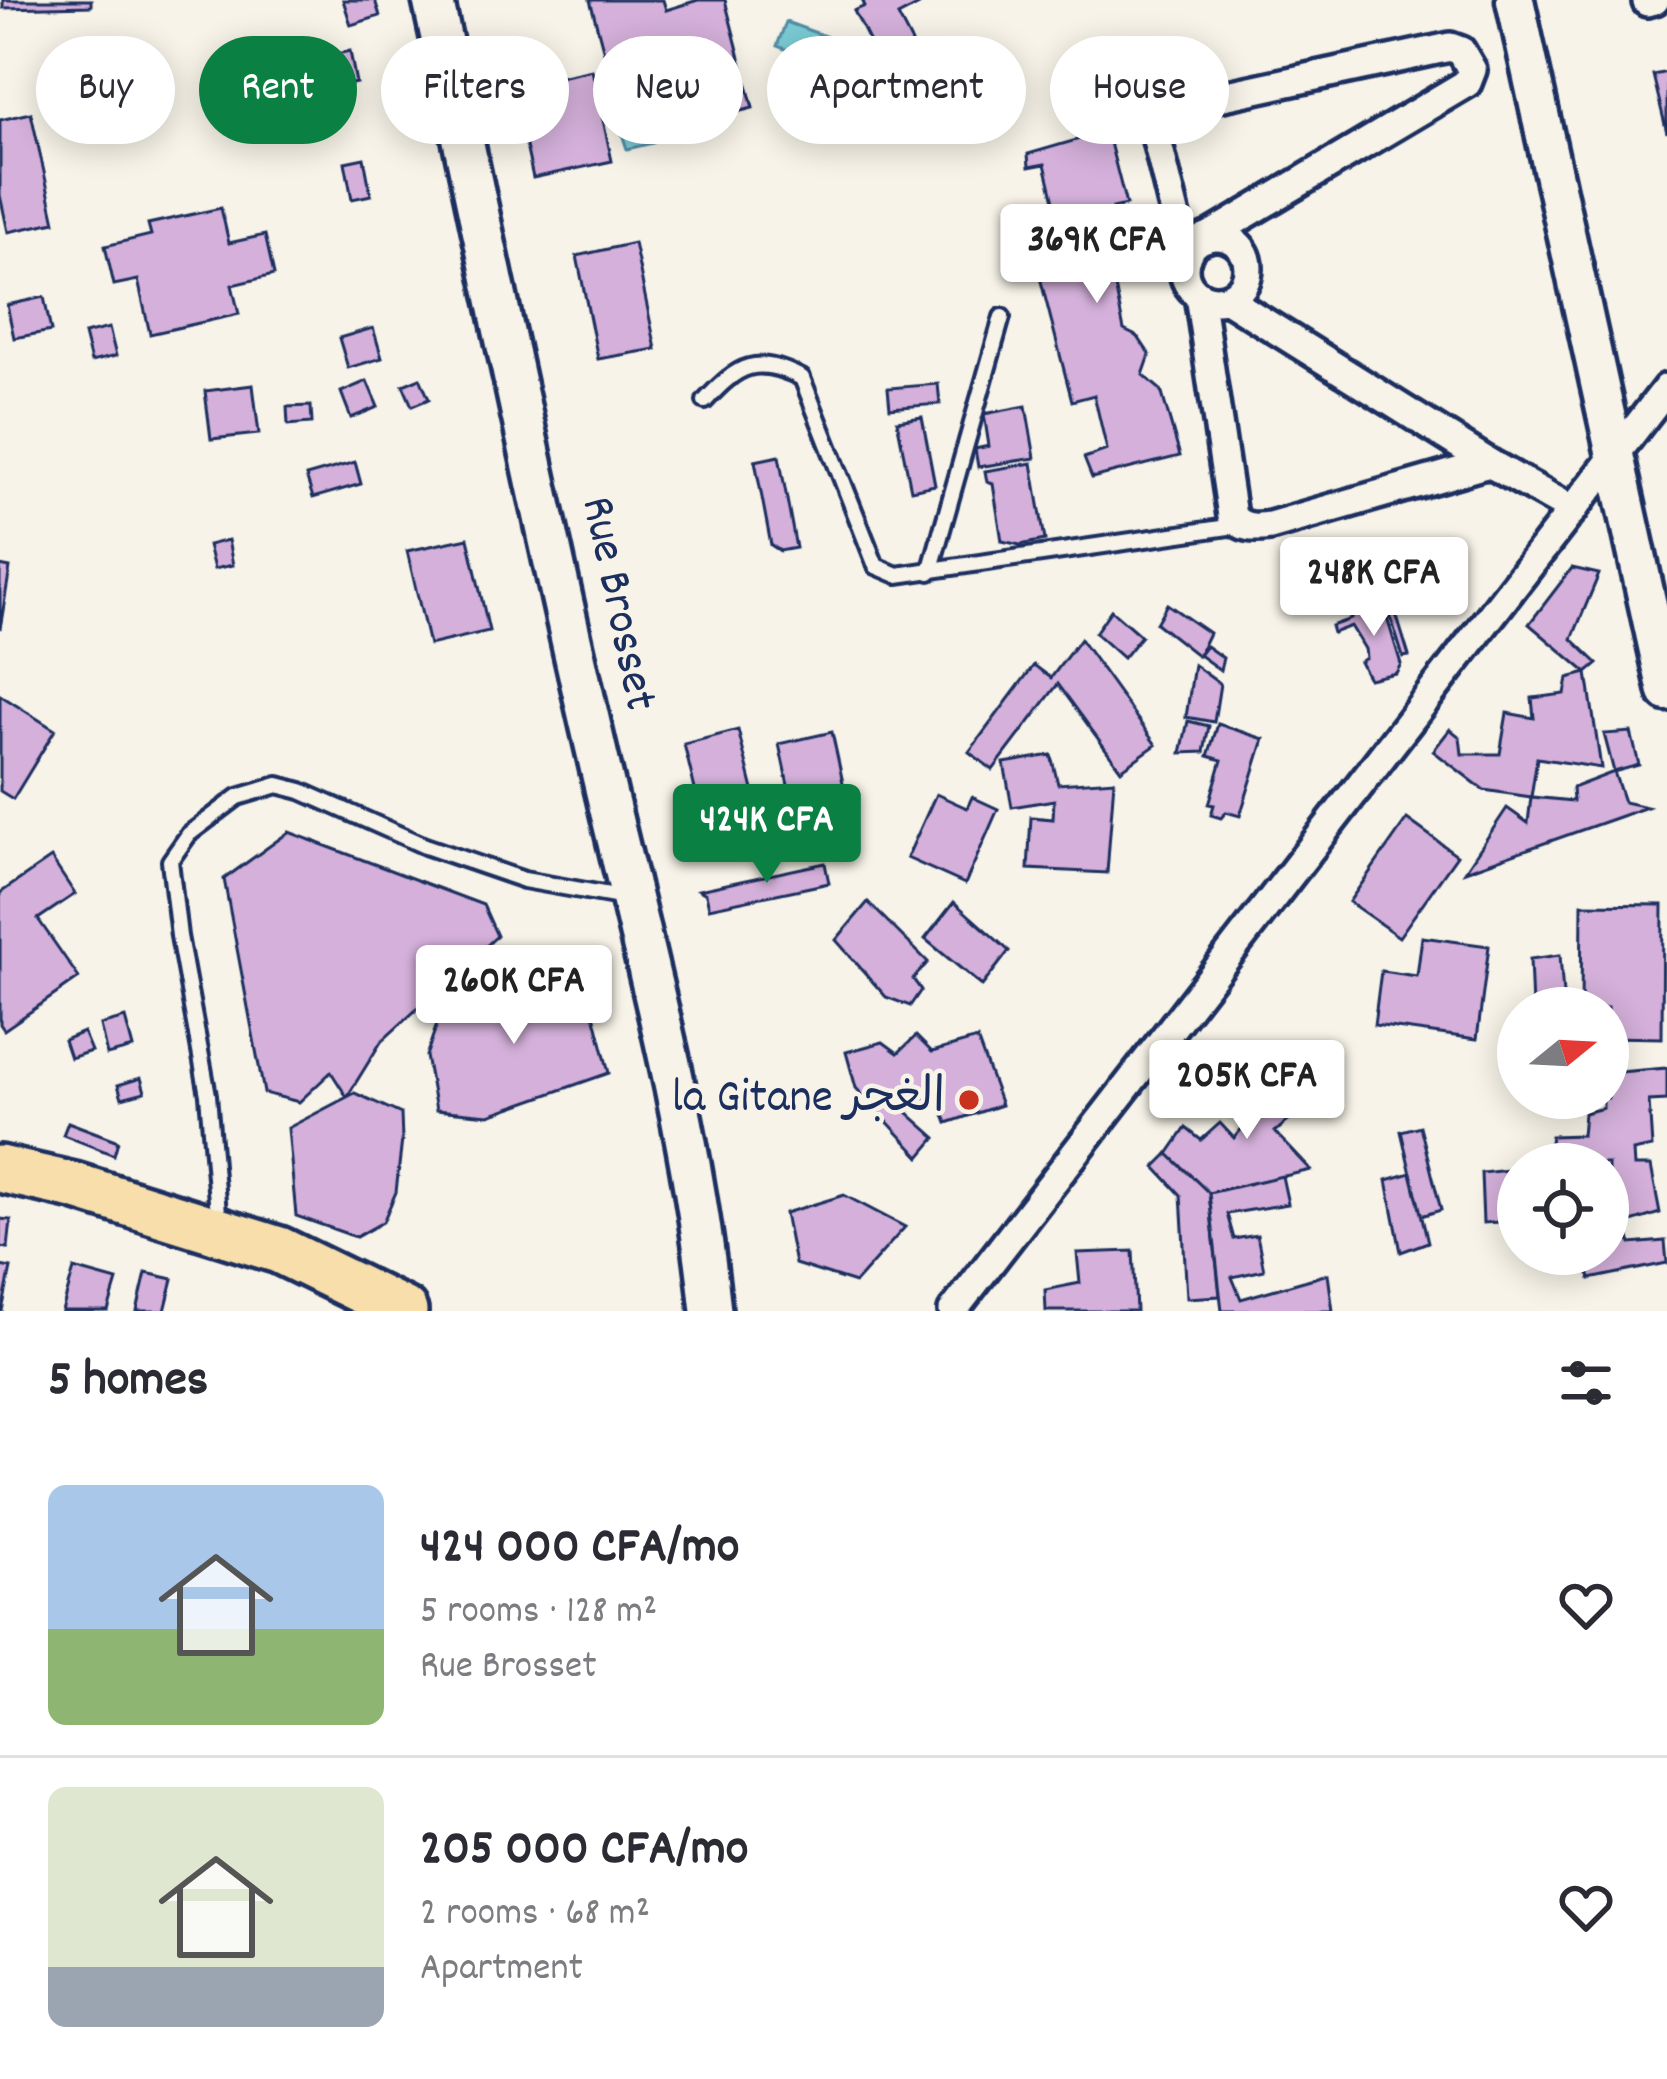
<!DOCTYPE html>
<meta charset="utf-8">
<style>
:root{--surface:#fff;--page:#f2f2f3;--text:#2b2b33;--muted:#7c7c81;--line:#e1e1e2;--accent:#0b8043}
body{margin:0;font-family:Dekko,"Playpen Sans Arabic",sans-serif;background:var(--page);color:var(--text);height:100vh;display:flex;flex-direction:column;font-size:45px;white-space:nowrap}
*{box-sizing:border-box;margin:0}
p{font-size:39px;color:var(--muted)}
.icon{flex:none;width:66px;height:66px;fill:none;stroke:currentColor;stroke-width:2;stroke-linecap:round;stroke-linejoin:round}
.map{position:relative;height:1311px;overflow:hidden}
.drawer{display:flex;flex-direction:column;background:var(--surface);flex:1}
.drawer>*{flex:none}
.banner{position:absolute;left:36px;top:36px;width:1596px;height:108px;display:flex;gap:24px}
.needle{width:78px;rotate:72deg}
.controls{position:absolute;left:1497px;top:987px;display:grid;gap:24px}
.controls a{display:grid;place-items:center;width:132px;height:132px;border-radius:50%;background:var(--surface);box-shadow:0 6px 30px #0003;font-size:60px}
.price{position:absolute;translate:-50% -102px;padding:0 27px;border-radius:12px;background:#fff;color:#222;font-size:39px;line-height:78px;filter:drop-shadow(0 3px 6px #0008)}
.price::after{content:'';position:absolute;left:50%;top:72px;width:36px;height:27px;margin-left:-18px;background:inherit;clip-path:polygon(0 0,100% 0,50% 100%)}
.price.current{background:var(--accent);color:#fff}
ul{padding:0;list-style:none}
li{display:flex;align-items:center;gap:36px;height:300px;padding:0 48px}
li+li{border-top:3px solid var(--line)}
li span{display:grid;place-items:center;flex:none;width:336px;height:240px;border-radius:18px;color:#555}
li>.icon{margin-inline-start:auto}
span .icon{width:144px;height:144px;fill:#fffc;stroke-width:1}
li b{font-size:51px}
h2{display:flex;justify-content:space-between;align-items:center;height:144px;padding:0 48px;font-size:51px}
.tag{padding:0 42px;border-radius:54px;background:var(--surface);box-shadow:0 6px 30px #0003;font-size:42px;line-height:108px}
.tag.current{background:var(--accent);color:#fff}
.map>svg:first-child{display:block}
.water{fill:#7acbd4;stroke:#548da5;stroke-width:3}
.building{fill:#d4b0da;stroke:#1b2f5e;stroke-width:3}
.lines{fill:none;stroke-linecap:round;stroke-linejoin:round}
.service-casing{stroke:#1b2f5e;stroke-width:22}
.minor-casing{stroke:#1b2f5e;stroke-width:36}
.tertiary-casing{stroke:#1b2f5e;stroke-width:45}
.secondary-casing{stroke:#1b2f5e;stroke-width:48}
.primary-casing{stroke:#1b2f5e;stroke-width:54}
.service{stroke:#f7f3e8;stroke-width:14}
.minor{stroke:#f7f3e8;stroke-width:27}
.tertiary{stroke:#f7f3e8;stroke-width:36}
.secondary{stroke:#f7f3e8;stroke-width:39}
.primary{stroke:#f8deab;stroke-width:45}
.poi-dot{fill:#c8321e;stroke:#f7f3e8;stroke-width:4.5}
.labels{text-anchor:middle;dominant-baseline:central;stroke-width:9;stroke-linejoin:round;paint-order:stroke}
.street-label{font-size:48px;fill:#1b2f5e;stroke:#f7f3e8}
.poi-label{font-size:48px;fill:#1b2f5e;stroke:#f7f3e8;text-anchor:end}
</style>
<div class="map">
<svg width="1667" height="1311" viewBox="0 0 1667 1311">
<rect width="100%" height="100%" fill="#f7f3e8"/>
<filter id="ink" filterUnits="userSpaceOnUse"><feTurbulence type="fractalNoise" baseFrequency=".00833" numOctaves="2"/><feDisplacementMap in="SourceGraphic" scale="24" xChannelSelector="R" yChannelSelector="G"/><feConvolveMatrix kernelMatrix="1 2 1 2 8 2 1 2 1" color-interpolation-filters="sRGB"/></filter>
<g filter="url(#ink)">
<g class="water">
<path d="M 786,22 L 833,39 L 823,64 L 777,46 Z"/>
<path d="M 637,94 L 653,143 L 627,149 L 612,104 Z"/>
</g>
<g class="building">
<path d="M 3,0 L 91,0 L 91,6 L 3,8 Z"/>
<path d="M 343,0 L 375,0 L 380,16 L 351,25 Z"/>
<path d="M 590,0 L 663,0 L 666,10 L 698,0 L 725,0 L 753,108 L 688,125 L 673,70 L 613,86 Z"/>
<path d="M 862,0 L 917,0 L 919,5 L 898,16 L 929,76 L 896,94 L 854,11 L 865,6 Z"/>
<path d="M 350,51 L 356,83 L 306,93 L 299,62 Z"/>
<path d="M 592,70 L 612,161 L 533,178 L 513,87 Z"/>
<path d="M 1667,72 L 1667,133 L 1653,75 Z"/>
<path d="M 31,113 L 55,222 L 8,232 L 0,195 L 0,120 Z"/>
<path d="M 1107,131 L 1126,205 L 1113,208 L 1124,237 L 1123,259 L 1112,272 L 1124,330 L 1138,337 L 1150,355 L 1143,375 L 1161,390 L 1180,456 L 1092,478 L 1084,458 L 1107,450 L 1094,395 L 1072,401 L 1028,231 L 1060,226 L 1045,164 L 1029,167 L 1028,154 Z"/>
<path d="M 364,158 L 371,195 L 352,199 L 345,162 Z"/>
<path d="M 221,208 L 229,243 L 265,235 L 274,275 L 232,285 L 239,314 L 150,334 L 138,280 L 114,285 L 105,246 L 151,235 L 148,224 Z"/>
<path d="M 634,243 L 656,349 L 598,359 L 577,256 Z"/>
<path d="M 44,297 L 51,331 L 14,338 L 7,305 Z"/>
<path d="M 109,328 L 116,356 L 91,362 L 84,334 Z"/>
<path d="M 373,328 L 382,358 L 348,368 L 339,338 Z"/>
<path d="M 420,378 L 429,399 L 412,406 L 403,385 Z"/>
<path d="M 367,381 L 378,407 L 351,418 L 341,392 Z"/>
<path d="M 938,384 L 940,404 L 890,408 L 888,388 Z"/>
<path d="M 253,385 L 259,434 L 211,439 L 205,391 Z"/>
<path d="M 311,406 L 312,423 L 288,425 L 287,407 Z"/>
<path d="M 1026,406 L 1035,458 L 978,467 L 975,449 L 989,446 L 984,414 Z"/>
<path d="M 922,417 L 935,485 L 911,490 L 897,421 Z"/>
<path d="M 779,456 L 796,548 L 780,551 L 771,545 L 755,461 Z"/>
<path d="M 355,462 L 361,484 L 313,498 L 306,476 Z"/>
<path d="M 1032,463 L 1045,540 L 1020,545 L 1002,541 L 993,484 L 987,482 L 985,471 Z"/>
<path d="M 468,538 L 489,631 L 429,645 L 407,551 Z"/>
<path d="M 228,540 L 233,565 L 214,569 L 208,545 Z"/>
<path d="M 0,566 L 10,568 L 0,629 Z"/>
<path d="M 1572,568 L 1599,574 L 1572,639 L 1598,664 L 1587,673 L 1529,624 Z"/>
<path d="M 1385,578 L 1409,656 L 1403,657 L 1383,592 L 1359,599 L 1369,583 Z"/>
<path d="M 1381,598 L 1401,664 L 1396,673 L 1369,679 L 1360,662 L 1366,658 L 1365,649 L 1351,626 L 1333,633 L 1331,626 L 1351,619 L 1357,605 Z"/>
<path d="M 1167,604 L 1209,633 L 1198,656 L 1156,623 Z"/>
<path d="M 1111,610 L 1141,636 L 1123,658 L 1095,633 Z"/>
<path d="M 1080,639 L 1156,745 L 1121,770 L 1058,684 L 993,770 L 969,752 L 1034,665 L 1051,678 Z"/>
<path d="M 1206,646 L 1223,658 L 1220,670 L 1199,655 Z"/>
<path d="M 1194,665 L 1220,684 L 1214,722 L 1186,717 Z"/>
<path d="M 1587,673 L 1601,768 L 1537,758 L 1531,797 L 1484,790 L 1433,751 L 1450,729 L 1460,737 L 1462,754 L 1500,754 L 1507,713 L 1534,718 L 1532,698 L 1565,694 L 1568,678 Z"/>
<path d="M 0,695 L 55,730 L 13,799 L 0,791 Z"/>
<path d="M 1188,721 L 1209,726 L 1204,752 L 1181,753 Z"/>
<path d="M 1218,724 L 1264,739 L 1240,816 L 1226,812 L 1221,818 L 1211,815 L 1214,805 L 1209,804 L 1222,760 L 1208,756 Z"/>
<path d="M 738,730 L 762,826 L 707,839 L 684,744 Z"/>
<path d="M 832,732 L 852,824 L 799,836 L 779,744 Z"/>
<path d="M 1631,732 L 1639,765 L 1614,772 L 1604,734 Z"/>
<path d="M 1051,755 L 1058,784 L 1114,780 L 1107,873 L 1028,869 L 1031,817 L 1053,819 L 1054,800 L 1012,807 L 1004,763 Z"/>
<path d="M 1614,772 L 1624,802 L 1647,807 L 1465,871 L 1507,808 L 1528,823 L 1531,797 L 1573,801 L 1572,788 Z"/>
<path d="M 936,794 L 967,808 L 972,797 L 998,809 L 965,884 L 907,858 Z"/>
<path d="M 1407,819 L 1457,855 L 1399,937 L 1349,902 Z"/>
<path d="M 289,832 L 483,905 L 497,936 L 381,1042 L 347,1097 L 331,1072 L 299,1102 L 264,1093 L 224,879 Z"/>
<path d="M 51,858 L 75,894 L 38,919 L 79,978 L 4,1030 L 0,1024 L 0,893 Z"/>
<path d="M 825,863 L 829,883 L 709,908 L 706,894 L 699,890 Z"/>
<path d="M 868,902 L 928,962 L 913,979 L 921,990 L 910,1006 L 886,997 L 836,940 Z"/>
<path d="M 954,902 L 1009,951 L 982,986 L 925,939 Z"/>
<path d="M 1582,904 L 1663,905 L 1662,1038 L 1608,1037 L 1608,1008 L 1581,1008 Z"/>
<path d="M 1422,937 L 1489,946 L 1477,1039 L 1374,1025 L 1381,971 L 1417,976 Z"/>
<path d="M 1560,955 L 1564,1008 L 1532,1008 L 1530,959 Z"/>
<path d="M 584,975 L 609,1073 L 489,1115 L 436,1110 L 426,1056 L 445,1001 Z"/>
<path d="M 125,1018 L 133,1048 L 107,1055 L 100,1025 Z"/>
<path d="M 83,1032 L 91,1051 L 70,1058 L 64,1040 Z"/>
<path d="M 916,1036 L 932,1052 L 977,1039 L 1001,1105 L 947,1123 L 936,1093 L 928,1095 L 907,1112 L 936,1138 L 920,1157 L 856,1088 L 846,1052 L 883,1042 L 898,1053 Z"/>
<path d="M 1667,1068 L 1667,1100 L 1649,1101 L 1652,1147 L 1633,1151 L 1634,1166 L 1651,1166 L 1660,1213 L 1625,1224 L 1631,1244 L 1665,1241 L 1667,1263 L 1590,1279 L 1584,1254 L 1608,1254 L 1608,1164 L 1546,1164 L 1551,1136 L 1582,1135 L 1584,1113 L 1603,1108 L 1603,1098 L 1608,1098 L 1608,1073 Z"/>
<path d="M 1292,1073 L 1316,1098 L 1275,1132 L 1311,1170 L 1209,1193 L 1168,1154 L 1186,1128 L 1201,1140 L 1220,1123 L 1234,1138 L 1248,1121 L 1230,1102 L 1237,1087 L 1259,1103 Z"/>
<path d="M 141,1078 L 145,1092 L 122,1098 L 118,1085 Z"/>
<path d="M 355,1093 L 401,1114 L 402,1140 L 396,1192 L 383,1222 L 356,1237 L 296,1216 L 288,1128 Z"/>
<path d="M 68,1122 L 118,1141 L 114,1155 L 63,1135 Z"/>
<path d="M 1420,1126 L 1441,1210 L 1421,1216 L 1401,1131 Z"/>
<path d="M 1168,1154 L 1209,1193 L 1220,1296 L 1187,1298 L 1181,1195 L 1155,1167 Z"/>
<path d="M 1518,1169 L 1518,1221 L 1483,1223 L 1481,1173 Z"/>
<path d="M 1411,1173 L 1428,1242 L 1401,1252 L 1387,1180 Z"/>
<path d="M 1282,1176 L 1288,1204 L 1227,1214 L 1234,1239 L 1257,1235 L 1264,1270 L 1232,1277 L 1241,1299 L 1328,1274 L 1333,1311 L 1222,1311 L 1209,1193 Z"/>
<path d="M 844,1195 L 905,1227 L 855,1283 L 795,1264 L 785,1213 Z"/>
<path d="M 0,1219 L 11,1220 L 8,1248 L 0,1247 Z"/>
<path d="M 1133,1251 L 1136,1311 L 1046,1311 L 1045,1290 L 1080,1283 L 1077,1253 Z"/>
<path d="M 0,1266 L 11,1268 L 2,1311 L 0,1311 Z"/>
<path d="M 74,1269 L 117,1281 L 108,1311 L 62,1311 Z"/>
<path d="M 146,1273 L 173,1279 L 165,1311 L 137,1311 Z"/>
</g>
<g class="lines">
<g class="service-casing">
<g id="service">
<path d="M 705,401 C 739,364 756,355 802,378 L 876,566 L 897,575 L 1242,525"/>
<path d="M 930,572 L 1002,317"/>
<path d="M 219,1225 L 208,1095 L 179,936 L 170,861 L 189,834 L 238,797 L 278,785 L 301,791 L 425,846 L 524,880 L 626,898"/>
</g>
</g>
<g class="minor-casing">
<g id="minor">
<path d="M 1647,2 L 1655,0"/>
<circle cx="1216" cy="268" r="32"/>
<path d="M 1186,258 L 1156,136 L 1175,111 L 1191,103 L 1450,47 L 1461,51 L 1472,70 L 1467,83 L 1206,238"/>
<path d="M 1199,295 L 1232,516 C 1242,529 1255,528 1270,526 L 1489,463"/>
<path d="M 1227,299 L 1489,463 L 1573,510"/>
<path d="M 953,1311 L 1667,388"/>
</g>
</g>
<g class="tertiary-casing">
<path id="tertiary" d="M 1515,0 L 1667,692"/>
</g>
<g class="secondary-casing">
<path id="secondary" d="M 433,0 C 487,249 538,500 596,749 C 638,934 692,1121 711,1311"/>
</g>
<g class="primary-casing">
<path id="primary" d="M 0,1169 L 74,1186 L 279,1250 L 404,1311"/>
</g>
<use href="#service" class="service"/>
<use href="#minor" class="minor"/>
<use href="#tertiary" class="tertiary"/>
<use href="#secondary" class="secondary"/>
<use href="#primary" class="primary"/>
</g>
</g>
<circle class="poi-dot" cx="969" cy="1100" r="12"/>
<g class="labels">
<g class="street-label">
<text transform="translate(616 604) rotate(78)">Rue Brosset</text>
</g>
<g class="poi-label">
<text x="945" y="1100">la Gitane الغجر</text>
</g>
</g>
</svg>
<div class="controls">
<a><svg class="needle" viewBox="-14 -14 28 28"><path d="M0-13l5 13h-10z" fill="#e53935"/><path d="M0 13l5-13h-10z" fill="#7c7c81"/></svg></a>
<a><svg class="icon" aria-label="locate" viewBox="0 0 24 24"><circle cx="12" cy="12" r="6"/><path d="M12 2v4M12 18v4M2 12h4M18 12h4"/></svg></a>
</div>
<b class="price" style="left:1097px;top:306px">369K CFA</b>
<b class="price" style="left:1374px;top:639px">248K CFA</b>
<b class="price current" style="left:767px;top:886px">424K CFA</b>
<b class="price" style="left:514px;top:1047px">260K CFA</b>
<b class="price" style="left:1247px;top:1142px">205K CFA</b>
<div class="banner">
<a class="tag">Buy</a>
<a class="tag current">Rent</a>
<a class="tag">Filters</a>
<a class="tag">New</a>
<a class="tag">Apartment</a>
<a class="tag">House</a>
</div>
</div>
<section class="drawer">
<h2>5 homes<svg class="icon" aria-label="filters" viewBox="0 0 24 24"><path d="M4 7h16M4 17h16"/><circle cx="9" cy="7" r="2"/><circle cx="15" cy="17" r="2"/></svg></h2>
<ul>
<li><span style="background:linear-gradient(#a9c7e8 60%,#8fb573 0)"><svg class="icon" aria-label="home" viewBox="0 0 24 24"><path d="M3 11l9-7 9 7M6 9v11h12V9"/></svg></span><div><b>424 000 CFA/mo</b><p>5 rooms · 128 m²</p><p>Rue Brosset</p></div><svg class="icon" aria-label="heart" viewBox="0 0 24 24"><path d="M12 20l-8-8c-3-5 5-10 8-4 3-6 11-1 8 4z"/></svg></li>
<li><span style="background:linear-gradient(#dfe7d0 75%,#9aa5b1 0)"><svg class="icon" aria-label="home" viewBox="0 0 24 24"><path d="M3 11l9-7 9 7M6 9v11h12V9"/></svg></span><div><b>205 000 CFA/mo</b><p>2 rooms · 68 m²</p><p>Apartment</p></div><svg class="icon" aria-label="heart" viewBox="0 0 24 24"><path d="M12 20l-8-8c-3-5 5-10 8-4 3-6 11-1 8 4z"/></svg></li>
</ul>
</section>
